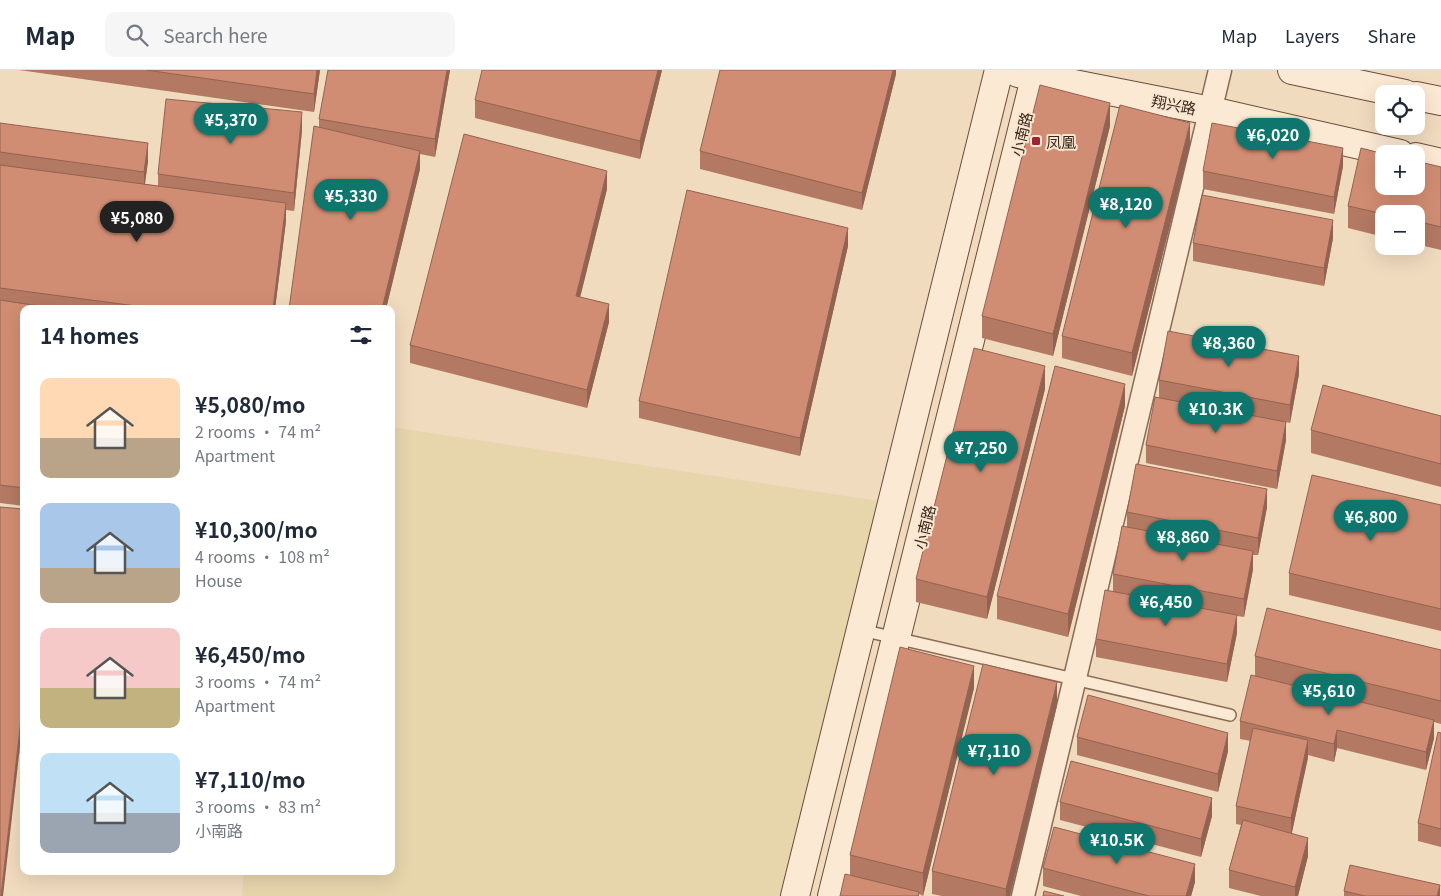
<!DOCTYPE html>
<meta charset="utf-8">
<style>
:root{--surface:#fff;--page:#f6f6f7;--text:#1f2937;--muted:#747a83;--line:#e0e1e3;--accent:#0f766e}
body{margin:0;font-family:Georgia,"Noto Sans SC",serif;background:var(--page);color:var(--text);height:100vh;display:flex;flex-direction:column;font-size:19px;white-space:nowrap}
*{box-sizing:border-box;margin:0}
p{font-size:16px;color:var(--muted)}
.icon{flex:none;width:28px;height:28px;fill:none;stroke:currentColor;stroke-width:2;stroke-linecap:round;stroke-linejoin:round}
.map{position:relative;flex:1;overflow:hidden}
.panel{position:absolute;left:20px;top:235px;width:375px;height:570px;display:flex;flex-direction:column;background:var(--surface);border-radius:10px;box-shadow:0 5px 20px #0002}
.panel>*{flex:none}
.controls{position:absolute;left:1375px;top:15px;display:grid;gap:10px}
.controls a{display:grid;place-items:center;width:50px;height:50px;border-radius:10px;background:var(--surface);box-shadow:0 5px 20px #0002;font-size:25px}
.price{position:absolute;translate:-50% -42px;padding:0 11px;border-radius:18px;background:var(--accent);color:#fff;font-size:16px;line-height:32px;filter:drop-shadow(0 1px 2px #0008)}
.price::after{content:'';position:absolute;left:50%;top:30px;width:15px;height:11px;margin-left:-8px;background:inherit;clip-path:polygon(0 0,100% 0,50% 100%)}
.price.selected{background:#222;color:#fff}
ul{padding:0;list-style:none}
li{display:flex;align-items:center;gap:15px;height:125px;padding:0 20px}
li span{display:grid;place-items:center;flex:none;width:140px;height:100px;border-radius:10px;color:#555}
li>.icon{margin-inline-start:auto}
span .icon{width:60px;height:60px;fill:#fffc;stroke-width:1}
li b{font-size:21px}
h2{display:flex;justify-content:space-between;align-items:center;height:60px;padding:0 20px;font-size:21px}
header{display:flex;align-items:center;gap:30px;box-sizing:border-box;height:70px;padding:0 25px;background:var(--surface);border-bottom:1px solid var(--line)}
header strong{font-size:24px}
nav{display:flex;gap:28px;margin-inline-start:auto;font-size:18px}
.search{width:350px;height:45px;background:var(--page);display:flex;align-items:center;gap:12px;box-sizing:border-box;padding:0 18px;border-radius:10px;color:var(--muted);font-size:19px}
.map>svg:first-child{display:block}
.farmland{fill:#e7d5ac}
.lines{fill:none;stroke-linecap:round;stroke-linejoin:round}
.lane-casing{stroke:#8b6b56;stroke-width:14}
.street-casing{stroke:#8b6b56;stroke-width:25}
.secondary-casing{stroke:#6c4c3a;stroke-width:30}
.lane{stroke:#fbe9d3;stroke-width:11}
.street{stroke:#fbe9d3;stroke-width:22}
.secondary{stroke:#fbe9d3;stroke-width:28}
.wall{fill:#b47963}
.shaded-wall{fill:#926350}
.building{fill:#d18d73;stroke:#926350}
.poi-dot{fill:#9e2335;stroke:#f8e6d0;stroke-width:2}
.labels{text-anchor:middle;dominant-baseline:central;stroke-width:4;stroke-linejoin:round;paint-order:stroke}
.street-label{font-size:15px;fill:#39261c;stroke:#f8e6d0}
.poi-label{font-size:15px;fill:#39261c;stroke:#f8e6d0;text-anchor:start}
</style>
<header>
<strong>Map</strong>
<div class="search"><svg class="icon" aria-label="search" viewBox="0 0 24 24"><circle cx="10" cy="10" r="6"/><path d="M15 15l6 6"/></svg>Search here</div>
<nav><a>Map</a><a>Layers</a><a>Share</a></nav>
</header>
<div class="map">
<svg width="1441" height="826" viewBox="0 0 1441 826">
<rect width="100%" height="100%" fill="#f1dbbf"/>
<path class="farmland" d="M 391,357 L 892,433 L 795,826 L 242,826 L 244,801 L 391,801 Z"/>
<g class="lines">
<g class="lane-casing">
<path id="lane" d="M 861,560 L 1230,645"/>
</g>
<g class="street-casing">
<path id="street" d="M 1023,826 L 1220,0"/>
</g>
<g class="secondary-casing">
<g id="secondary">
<path d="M 1292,0 L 1405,24"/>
<path d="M 1018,3 L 1211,41 L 1400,84"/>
<path d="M 1416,26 L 1441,31"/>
<path d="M 1416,87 L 1441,93"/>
<path d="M 795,826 L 999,0"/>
<path d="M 832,826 L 1037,0"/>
</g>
</g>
<use href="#lane" class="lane"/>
<use href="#street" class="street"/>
<use href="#secondary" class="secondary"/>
</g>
<g class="wall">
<path d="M 19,0 L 320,0 L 314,42 Z"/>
<path d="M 450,0 L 435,87 L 420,84 L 420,99 L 386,239 L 289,239 L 319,57 L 319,49 Z"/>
<path d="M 662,0 L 640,89 L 475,48 L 475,30 Z"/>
<path d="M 896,0 L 896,4 L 862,140 L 700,99 L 700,81 Z"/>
<path d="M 0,53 L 148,91 L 145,114 L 158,116 L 158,104 L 302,60 L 294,141 L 286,140 L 286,151 L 275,239 L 24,239 L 24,436 L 0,433 Z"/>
<path d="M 1110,56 L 1053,286 L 982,268 L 982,246 Z"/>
<path d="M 1190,76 L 1132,306 L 1062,288 L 1062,266 Z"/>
<path d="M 1343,96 L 1334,144 L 1203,119 L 1203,101 Z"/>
<path d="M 1441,97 L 1441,180 L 1416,174 L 1416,144 L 1384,144 L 1384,167 L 1348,158 L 1348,136 Z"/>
<path d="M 607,119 L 580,227 L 609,252 L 587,338 L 410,293 L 410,275 Z"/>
<path d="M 1333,168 L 1324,216 L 1193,191 L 1193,173 Z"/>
<path d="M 848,176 L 800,386 L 639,348 L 639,331 Z"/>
<path d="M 1299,304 L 1290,353 L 1286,352 L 1286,370 L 1277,419 L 1146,393 L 1146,375 L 1159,328 L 1159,310 Z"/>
<path d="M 1045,319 L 987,549 L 916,532 L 916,509 Z"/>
<path d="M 1125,336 L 1068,567 L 997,549 L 997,526 Z"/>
<path d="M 1441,346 L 1441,417 L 1311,383 L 1311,360 Z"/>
<path d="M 1441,435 L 1441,561 L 1289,525 L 1289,503 Z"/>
<path d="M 1267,437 L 1258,485 L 1253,485 L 1253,499 L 1244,547 L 1237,546 L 1237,563 L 1227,612 L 1096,587 L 1096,569 L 1113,521 L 1113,504 L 1127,457 L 1127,442 Z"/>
<path d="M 1441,580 L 1441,654 L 1434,652 L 1434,668 L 1426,700 L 1337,678 L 1334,692 L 1308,685 L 1292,763 L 1308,786 L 1298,826 L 1261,826 L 1229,818 L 1229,800 L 1241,755 L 1236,754 L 1236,736 L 1251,671 L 1240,669 L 1240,651 L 1255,606 L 1255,586 Z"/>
<path d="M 974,618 L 923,826 L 919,824 L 919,826 L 850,805 L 850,785 Z"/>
<path d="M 1057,635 L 1010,826 L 942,826 L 932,824 L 932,801 Z"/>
<path d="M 24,656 L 24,702 L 20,701 L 20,683 Z"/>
<path d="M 1441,663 L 1441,777 L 1418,771 L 1418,753 Z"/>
<path d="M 1077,667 L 1228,681 L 1218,722 L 1077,685 Z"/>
<path d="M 1060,732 L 1212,746 L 1201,787 L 1060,750 Z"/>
<path d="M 1043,798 L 1195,812 L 1191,826 L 1081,826 L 1043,816 Z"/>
<path d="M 1344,821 L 1440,826 L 1344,826 Z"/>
</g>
<g class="shaded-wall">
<path d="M 317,0 L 320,0 L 314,42 L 314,24 Z"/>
<path d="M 447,0 L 450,0 L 435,87 L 435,69 Z"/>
<path d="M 658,0 L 662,0 L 640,89 L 640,71 Z"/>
<path d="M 893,0 L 896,0 L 896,4 L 862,140 L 862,123 Z"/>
<path d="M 1110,33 L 1110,56 L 1053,286 L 1053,264 Z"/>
<path d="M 302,42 L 302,60 L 294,141 L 294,123 Z"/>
<path d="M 1190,53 L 1190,76 L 1132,306 L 1132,283 Z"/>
<path d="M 148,73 L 148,91 L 144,120 L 144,102 Z"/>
<path d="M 1343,78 L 1343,96 L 1334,144 L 1334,127 Z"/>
<path d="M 420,81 L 420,99 L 386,239 L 382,239 Z"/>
<path d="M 607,101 L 607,119 L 576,244 L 576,226 Z"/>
<path d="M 286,133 L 286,151 L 275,239 L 273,239 Z"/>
<path d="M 1333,150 L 1333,168 L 1324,216 L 1324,198 Z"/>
<path d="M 848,158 L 848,176 L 800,386 L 800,368 Z"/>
<path d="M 609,234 L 609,252 L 587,338 L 587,320 Z"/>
<path d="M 1299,286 L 1299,304 L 1290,353 L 1290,335 Z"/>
<path d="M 1045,296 L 1045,319 L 987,549 L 987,527 Z"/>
<path d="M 1125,314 L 1125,336 L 1068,567 L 1068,544 Z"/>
<path d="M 1286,352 L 1286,370 L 1277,419 L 1277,401 Z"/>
<path d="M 1267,419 L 1267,437 L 1258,485 L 1258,468 Z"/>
<path d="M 1253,481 L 1253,499 L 1244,547 L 1244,529 Z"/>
<path d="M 1237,545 L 1237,563 L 1227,612 L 1227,594 Z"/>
<path d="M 974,596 L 974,618 L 923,826 L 923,803 Z"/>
<path d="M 1057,612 L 1057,635 L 1010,826 L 1006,826 L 1006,819 Z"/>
<path d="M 24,623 L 24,641 L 3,826 L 1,826 Z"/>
<path d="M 1434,650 L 1434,668 L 1426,700 L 1426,682 Z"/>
<path d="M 1337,660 L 1337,678 L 1334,692 L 1334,674 Z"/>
<path d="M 1228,663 L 1228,681 L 1218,722 L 1218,704 Z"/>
<path d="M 1308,670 L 1308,688 L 1291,766 L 1291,748 Z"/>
<path d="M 1212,728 L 1212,746 L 1201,787 L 1201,769 Z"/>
<path d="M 1308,768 L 1308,786 L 1298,826 L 1295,826 L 1295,817 Z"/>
<path d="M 1195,794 L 1195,812 L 1191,826 L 1186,826 Z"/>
<path d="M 1440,815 L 1440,826 L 1437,826 Z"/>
</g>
<g class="building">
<path d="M 146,0 L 317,0 L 314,24 Z"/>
<path d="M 328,0 L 447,0 L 435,69 L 319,49 Z"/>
<path d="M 482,0 L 658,0 L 640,71 L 475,30 Z"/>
<path d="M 720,0 L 893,0 L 862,123 L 700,81 Z"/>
<path d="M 1040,15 L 1110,33 L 1053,264 L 982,246 Z"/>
<path d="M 166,29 L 302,42 L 294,123 L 158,104 Z"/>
<path d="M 1120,35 L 1190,53 L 1132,283 L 1062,266 Z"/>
<path d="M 0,53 L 148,73 L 144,102 L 0,82 Z"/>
<path d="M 1212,53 L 1343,78 L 1334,127 L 1203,101 Z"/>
<path d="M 314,56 L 420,81 L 382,239 L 289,239 Z"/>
<path d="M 464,64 L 607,101 L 576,226 L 609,234 L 587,320 L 410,275 Z"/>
<path d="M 1361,78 L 1384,84 L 1384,116 L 1416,116 L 1416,91 L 1441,97 L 1441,157 L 1416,151 L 1416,144 L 1384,144 L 1348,136 Z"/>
<path d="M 0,95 L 286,133 L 273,239 L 159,239 L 0,218 Z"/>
<path d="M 687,120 L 848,158 L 800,368 L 639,331 Z"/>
<path d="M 1202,125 L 1333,150 L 1324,198 L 1193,173 Z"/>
<path d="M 0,230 L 58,239 L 24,239 L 24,418 L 0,415 Z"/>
<path d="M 1168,261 L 1299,286 L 1290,335 L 1159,310 Z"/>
<path d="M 974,278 L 1045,296 L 987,527 L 916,509 Z"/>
<path d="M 1055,296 L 1125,314 L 1068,544 L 997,526 Z"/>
<path d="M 1323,315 L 1441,346 L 1441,394 L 1311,360 Z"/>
<path d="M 1155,327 L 1286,352 L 1277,401 L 1146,375 Z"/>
<path d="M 1136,394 L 1267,419 L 1258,468 L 1127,442 Z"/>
<path d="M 1312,405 L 1441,435 L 1441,539 L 1289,503 Z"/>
<path d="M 0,437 L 24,439 L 24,623 L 1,826 L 0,826 Z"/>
<path d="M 1122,456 L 1253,481 L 1244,529 L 1113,504 Z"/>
<path d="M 1105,520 L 1237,545 L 1227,594 L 1096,569 Z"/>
<path d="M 1267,538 L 1441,580 L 1441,631 L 1255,586 Z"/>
<path d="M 900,577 L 974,596 L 923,803 L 850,785 Z"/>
<path d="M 983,594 L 1057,612 L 1006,819 L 932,801 Z"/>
<path d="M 1251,605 L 1434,650 L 1426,682 L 1337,660 L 1334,674 L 1240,651 Z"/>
<path d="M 1088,625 L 1228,663 L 1218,704 L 1077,667 Z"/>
<path d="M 24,656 L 24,684 L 20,683 Z"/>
<path d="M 1253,658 L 1308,670 L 1291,748 L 1236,736 Z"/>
<path d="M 1438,662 L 1441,663 L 1441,759 L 1418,753 Z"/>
<path d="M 1071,691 L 1212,728 L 1201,769 L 1060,732 Z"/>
<path d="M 1243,750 L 1308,768 L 1295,817 L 1229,800 Z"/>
<path d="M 1054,757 L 1195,794 L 1186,826 L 1149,826 L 1043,798 Z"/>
<path d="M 1350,795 L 1440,815 L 1437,826 L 1365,826 L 1344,821 Z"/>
<path d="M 845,804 L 919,822 L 918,826 L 840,826 Z"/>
<path d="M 1044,821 L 1064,826 L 1043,826 Z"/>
</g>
<rect class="poi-dot" x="1031" y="66" width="10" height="10" rx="2.5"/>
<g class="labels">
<g class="street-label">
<text transform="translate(1174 34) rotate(11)">翔兴路</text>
<text transform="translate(1021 64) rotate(-76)">小南路</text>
<text transform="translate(924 457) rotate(-76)">小南路</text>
</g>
<g class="poi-label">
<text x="1046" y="71">凤凰</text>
</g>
</g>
</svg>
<div class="controls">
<a><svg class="icon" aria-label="locate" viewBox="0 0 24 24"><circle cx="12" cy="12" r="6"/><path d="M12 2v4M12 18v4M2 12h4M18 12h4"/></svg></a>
<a>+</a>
<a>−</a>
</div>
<b class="price" style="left:231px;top:75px">¥5,370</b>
<b class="price" style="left:1273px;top:90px">¥6,020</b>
<b class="price" style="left:351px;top:151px">¥5,330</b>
<b class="price" style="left:1126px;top:159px">¥8,120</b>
<b class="price selected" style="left:137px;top:173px">¥5,080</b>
<b class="price" style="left:1229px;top:298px">¥8,360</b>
<b class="price" style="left:1216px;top:364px">¥10.3K</b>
<b class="price" style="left:981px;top:403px">¥7,250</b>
<b class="price" style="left:1371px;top:472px">¥6,800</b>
<b class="price" style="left:1183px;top:492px">¥8,860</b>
<b class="price" style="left:1166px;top:557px">¥6,450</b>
<b class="price" style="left:1329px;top:646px">¥5,610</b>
<b class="price" style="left:994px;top:706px">¥7,110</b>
<b class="price" style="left:1117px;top:795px">¥10.5K</b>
<section class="panel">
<h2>14 homes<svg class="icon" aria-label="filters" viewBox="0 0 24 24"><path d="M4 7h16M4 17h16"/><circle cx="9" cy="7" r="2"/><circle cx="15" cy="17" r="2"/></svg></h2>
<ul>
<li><span style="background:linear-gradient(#ffd9b3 60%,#b9a48a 0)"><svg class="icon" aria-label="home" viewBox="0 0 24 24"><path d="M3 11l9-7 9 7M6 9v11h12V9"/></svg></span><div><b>¥5,080/mo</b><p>2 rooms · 74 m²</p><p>Apartment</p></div></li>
<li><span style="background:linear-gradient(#a9c7e8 65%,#b9a48a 0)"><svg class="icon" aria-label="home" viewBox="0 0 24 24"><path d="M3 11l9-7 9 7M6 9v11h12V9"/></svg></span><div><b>¥10,300/mo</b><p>4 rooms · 108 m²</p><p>House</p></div></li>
<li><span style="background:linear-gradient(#f6c9c9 60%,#c2b280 0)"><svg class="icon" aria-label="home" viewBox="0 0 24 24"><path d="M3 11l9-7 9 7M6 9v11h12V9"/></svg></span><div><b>¥6,450/mo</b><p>3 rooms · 74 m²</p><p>Apartment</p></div></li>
<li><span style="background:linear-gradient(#bfe0f5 60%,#9aa5b1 0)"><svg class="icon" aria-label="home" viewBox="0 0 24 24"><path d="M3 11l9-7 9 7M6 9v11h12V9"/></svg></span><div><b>¥7,110/mo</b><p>3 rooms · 83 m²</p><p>小南路</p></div></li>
</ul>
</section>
</div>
